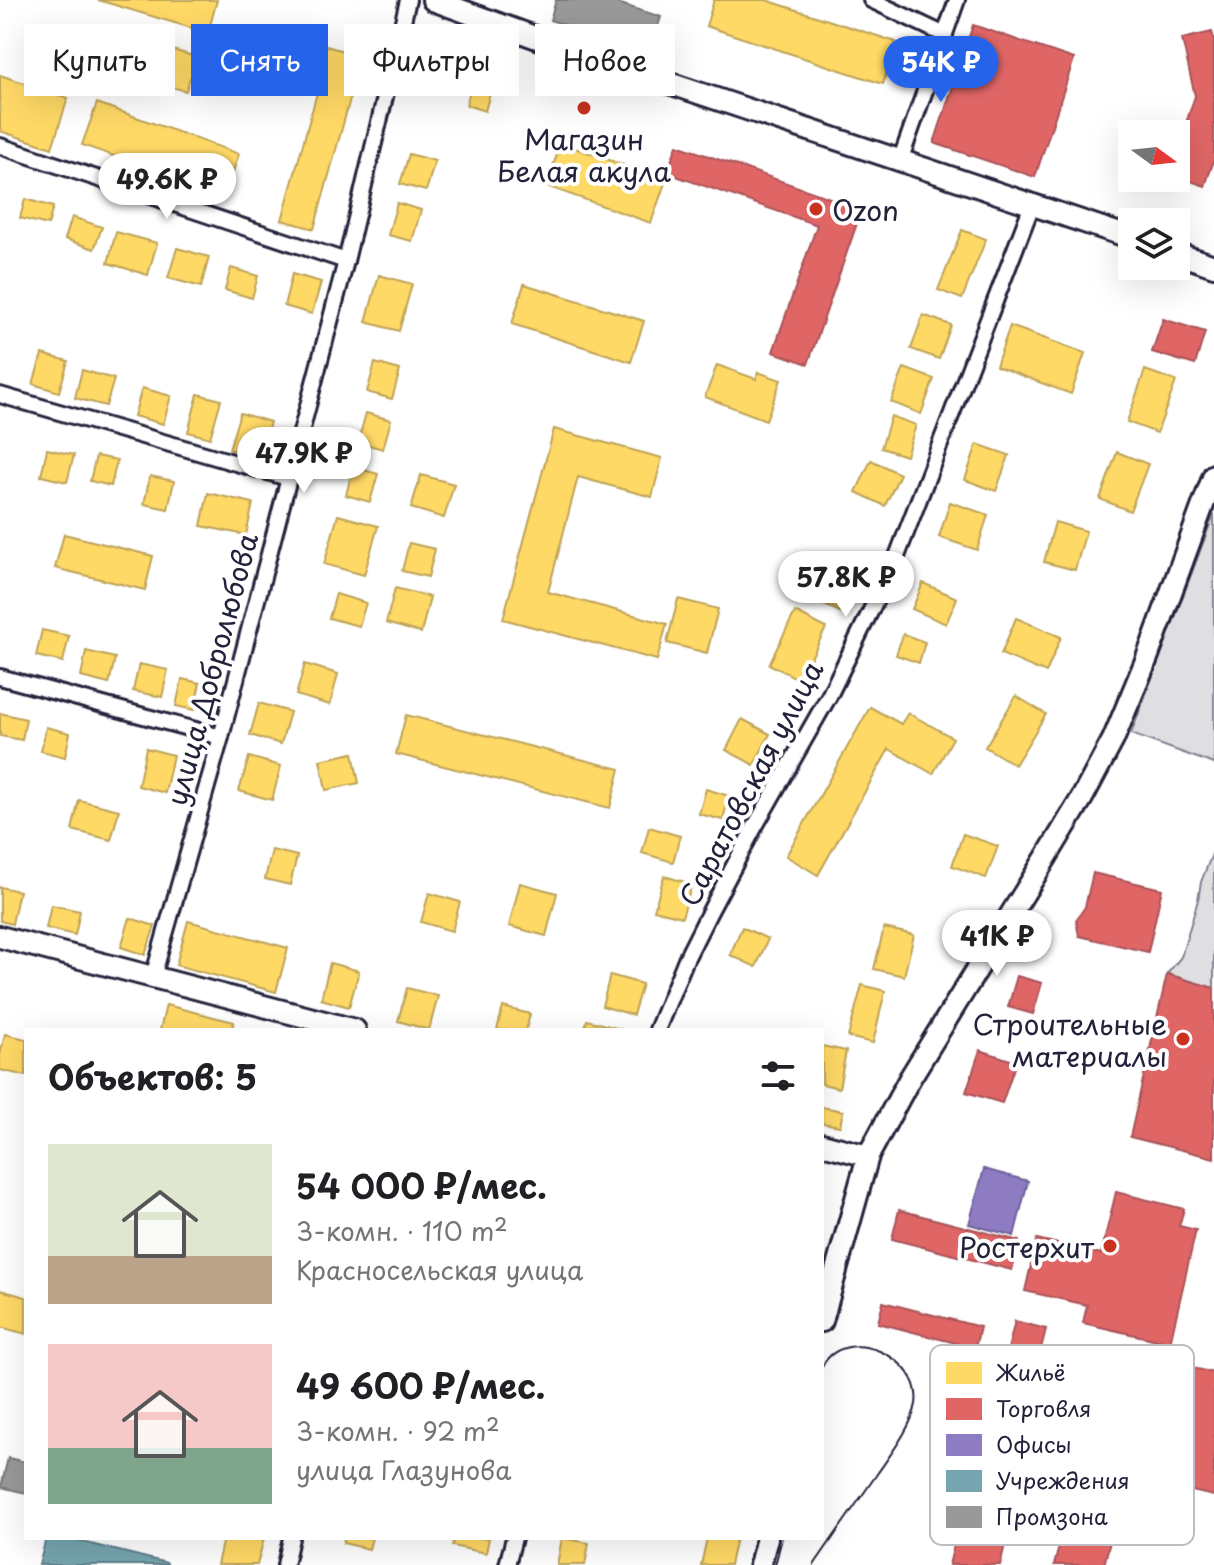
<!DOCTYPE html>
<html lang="ru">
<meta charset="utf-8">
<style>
:root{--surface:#fff;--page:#f6f6f6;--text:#202124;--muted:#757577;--accent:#2563eb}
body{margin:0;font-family:"Playpen Sans",sans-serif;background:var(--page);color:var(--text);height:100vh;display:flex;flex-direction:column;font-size:30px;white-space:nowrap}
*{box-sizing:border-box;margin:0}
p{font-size:26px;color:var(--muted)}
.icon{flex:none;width:44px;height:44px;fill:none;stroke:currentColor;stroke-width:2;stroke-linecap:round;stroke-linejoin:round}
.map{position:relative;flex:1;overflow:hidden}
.sheet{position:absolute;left:24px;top:1028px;width:800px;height:512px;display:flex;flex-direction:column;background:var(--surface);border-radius:0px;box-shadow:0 8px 32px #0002}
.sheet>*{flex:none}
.guide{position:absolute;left:24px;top:24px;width:800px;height:72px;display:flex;gap:16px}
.needle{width:52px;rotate:105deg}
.tools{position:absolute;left:1118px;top:120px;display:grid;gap:16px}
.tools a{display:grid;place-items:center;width:72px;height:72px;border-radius:0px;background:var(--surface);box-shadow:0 8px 32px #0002;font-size:40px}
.price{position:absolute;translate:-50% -68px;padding:0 18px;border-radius:28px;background:#fff;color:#222;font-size:26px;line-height:52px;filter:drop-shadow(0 2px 4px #0008)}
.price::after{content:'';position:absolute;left:50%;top:48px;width:24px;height:18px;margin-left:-12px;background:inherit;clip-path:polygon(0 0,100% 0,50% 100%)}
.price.active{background:var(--accent);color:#fff}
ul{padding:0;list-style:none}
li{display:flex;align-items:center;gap:24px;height:200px;padding:0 24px}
li span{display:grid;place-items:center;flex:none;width:224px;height:160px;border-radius:0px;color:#555}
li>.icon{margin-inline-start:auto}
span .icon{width:96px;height:96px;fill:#fffc;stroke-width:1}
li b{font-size:34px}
h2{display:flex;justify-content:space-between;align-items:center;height:96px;padding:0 24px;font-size:34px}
.chip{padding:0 28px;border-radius:0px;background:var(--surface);box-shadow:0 8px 32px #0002;font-size:28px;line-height:72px}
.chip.active{background:var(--accent);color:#fff}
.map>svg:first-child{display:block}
.green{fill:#dfdfe2;stroke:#80808e;stroke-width:2}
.homes{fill:#ffd966;stroke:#bda259;stroke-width:2}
.shops{fill:#e06666;stroke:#a75259;stroke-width:2}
.offices{fill:#8e7cc3;stroke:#6e619a;stroke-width:2}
.public{fill:#76a5af;stroke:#5d7e8c;stroke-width:2}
.industry{fill:#999;stroke:#75757d;stroke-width:2}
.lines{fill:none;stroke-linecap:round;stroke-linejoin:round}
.street-casing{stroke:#22223b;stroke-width:20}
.secondary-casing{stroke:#22223b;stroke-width:26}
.street{stroke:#fff;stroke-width:14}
.secondary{stroke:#fff;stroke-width:20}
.tram{stroke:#22223b;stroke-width:2}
.poi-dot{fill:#c8321e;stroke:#fff;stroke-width:3}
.labels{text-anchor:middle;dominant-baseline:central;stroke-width:8;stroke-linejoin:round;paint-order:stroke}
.poi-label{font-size:28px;fill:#22223b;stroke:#fff;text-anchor:end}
.street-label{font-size:28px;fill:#22223b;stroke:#fff}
.key{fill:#fff;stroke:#bdbdc4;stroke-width:2}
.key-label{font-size:22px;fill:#22223b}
</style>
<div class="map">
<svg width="1214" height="1565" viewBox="0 0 1214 1565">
<rect width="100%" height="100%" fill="#fff"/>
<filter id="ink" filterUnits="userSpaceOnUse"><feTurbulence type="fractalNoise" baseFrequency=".0125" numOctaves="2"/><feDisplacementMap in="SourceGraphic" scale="16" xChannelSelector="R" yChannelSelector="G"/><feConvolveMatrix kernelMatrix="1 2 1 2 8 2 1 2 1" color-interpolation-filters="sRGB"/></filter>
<g filter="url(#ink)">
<g class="green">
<path d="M 1214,514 L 1214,764 L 1131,734 Z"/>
<path d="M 1214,849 L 1214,988 L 1167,974 L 1181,957 L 1198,900 L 1201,882 Z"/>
</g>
<g class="homes">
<path d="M 98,0 L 217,0 L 208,33 Z"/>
<path d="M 714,0 L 766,0 L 896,42 L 883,84 L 706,26 Z"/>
<path d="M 276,32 L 362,56 L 314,229 L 282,220 L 321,78 L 268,63 Z"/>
<path d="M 122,36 L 208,60 L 202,81 L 190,78 L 186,91 L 165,85 L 169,70 L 117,55 Z"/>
<path d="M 426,55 L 447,61 L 437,93 L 417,86 Z"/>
<path d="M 475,73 L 494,79 L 485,111 L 466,105 Z"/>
<path d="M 0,75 L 68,98 L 52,148 L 0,131 Z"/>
<path d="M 97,103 L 239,154 L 225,195 L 82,145 Z"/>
<path d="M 561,143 L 666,180 L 651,223 L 546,186 Z"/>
<path d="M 409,154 L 435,161 L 426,191 L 400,184 Z"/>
<path d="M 25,199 L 53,207 L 48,225 L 20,218 Z"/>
<path d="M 397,203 L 421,210 L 412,241 L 388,235 Z"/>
<path d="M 72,217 L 102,227 L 94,249 L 65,239 Z"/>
<path d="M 962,230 L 986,239 L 962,299 L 938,290 Z"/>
<path d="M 116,232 L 157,243 L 148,275 L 108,263 Z"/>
<path d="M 177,248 L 209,257 L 201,287 L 168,278 Z"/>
<path d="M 231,268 L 258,276 L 252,298 L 225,290 Z"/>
<path d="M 292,274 L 321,282 L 312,314 L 284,306 Z"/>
<path d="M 379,275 L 412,284 L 399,331 L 366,322 Z"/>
<path d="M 524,284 L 644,321 L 631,362 L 512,324 Z"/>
<path d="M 923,315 L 951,325 L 939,359 L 911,349 Z"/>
<path d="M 1010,326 L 1085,353 L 1071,394 L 996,366 Z"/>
<path d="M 42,354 L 68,361 L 59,392 L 33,384 Z"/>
<path d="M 375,363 L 400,370 L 392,399 L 367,392 Z"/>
<path d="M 717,365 L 756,379 L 758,372 L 781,380 L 766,420 L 705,397 Z"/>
<path d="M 904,368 L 934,379 L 921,414 L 891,402 Z"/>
<path d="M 82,370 L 114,379 L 106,406 L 75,398 Z"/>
<path d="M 1145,370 L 1176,381 L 1157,433 L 1127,422 Z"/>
<path d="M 142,388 L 171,396 L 163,424 L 134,416 Z"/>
<path d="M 198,394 L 221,400 L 210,438 L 188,432 Z"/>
<path d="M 240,413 L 270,422 L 260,458 L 229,449 Z"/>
<path d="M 366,413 L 391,420 L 383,449 L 358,442 Z"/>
<path d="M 891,416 L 916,425 L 906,456 L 881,448 Z"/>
<path d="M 554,429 L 662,458 L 652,497 L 578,477 L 548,592 L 667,624 L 657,660 L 503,619 Z"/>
<path d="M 977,444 L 1009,455 L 996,491 L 965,480 Z"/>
<path d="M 47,449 L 74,455 L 67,482 L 41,476 Z"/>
<path d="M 1117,452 L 1148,464 L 1130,511 L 1100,499 Z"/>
<path d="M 96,456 L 117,460 L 111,486 L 90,481 Z"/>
<path d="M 871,460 L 900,474 L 885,506 L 856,492 Z"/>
<path d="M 353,467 L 378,474 L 370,502 L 346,495 Z"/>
<path d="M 421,475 L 454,484 L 444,518 L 411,508 Z"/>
<path d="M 150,476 L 174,481 L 168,509 L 144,504 Z"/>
<path d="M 208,493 L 253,503 L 246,535 L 201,526 Z"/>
<path d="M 950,502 L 988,515 L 977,550 L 939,537 Z"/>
<path d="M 338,515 L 378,526 L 364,575 L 324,564 Z"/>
<path d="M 1055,522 L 1086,531 L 1075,570 L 1044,562 Z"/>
<path d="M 64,534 L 153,556 L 145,590 L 55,568 Z"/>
<path d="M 409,543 L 435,549 L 428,577 L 402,571 Z"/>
<path d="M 833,555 L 862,568 L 842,613 L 813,600 Z"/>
<path d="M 923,583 L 957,598 L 946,624 L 912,609 Z"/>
<path d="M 395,588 L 430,597 L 421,633 L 386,623 Z"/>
<path d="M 336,594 L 366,603 L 359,626 L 329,618 Z"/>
<path d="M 678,599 L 718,609 L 707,653 L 667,643 Z"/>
<path d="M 795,612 L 826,628 L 800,680 L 769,664 Z"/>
<path d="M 1016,618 L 1061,637 L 1046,673 L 1001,654 Z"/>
<path d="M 42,630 L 69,636 L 63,662 L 36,656 Z"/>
<path d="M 903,634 L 925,642 L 919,663 L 896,655 Z"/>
<path d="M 86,651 L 115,658 L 109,684 L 81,677 Z"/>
<path d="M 139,664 L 168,670 L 162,697 L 133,691 Z"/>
<path d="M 305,664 L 338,674 L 330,705 L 296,695 Z"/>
<path d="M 182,679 L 200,683 L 194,710 L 176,706 Z"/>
<path d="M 1016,696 L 1046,714 L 1015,765 L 985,747 Z"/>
<path d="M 259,703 L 290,712 L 281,744 L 250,735 Z"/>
<path d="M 870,707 L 901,724 L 908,713 L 953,738 L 933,774 L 889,749 L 818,875 L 786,856 Z"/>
<path d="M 0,713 L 26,719 L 22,740 L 0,736 Z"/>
<path d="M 406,715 L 620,769 L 610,808 L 396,754 Z"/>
<path d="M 742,719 L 770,734 L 754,765 L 726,750 Z"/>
<path d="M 46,727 L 70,733 L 65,757 L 41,751 Z"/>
<path d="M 146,748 L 173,755 L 165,793 L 138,786 Z"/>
<path d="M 353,753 L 359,783 L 326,790 L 320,760 Z"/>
<path d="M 249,757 L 281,766 L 272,800 L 239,791 Z"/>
<path d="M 706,789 L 729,796 L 723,820 L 699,814 Z"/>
<path d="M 79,800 L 119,810 L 111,840 L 72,830 Z"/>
<path d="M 649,827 L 680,836 L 673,862 L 642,853 Z"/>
<path d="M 963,834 L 998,846 L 986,878 L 952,866 Z"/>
<path d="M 272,850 L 297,856 L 290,885 L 265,879 Z"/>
<path d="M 664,876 L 692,884 L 682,917 L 654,910 Z"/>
<path d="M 520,883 L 557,893 L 546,936 L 509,926 Z"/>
<path d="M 0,887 L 19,891 L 12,924 L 0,921 Z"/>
<path d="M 429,893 L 460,902 L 452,931 L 421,922 Z"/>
<path d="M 51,905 L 80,911 L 75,935 L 46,928 Z"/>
<path d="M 130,918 L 155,926 L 145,955 L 121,947 Z"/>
<path d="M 188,921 L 288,948 L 276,992 L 176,965 Z"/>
<path d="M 742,927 L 768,939 L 756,967 L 730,955 Z"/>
<path d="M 884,928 L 914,935 L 904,976 L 874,969 Z"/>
<path d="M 330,963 L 359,971 L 349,1007 L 321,999 Z"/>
<path d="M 610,975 L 642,984 L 633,1015 L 602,1006 Z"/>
<path d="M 862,985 L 885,991 L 873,1043 L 848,1037 Z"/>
<path d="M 407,988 L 438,996 L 429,1030 L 398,1021 Z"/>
<path d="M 166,1005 L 234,1022 L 232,1030 L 160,1030 Z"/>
<path d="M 503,1007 L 530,1014 L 526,1030 L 497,1030 Z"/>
<path d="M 587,1020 L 624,1030 L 584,1030 Z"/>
<path d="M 5,1034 L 26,1039 L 26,1076 L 0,1070 L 0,1055 Z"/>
<path d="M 822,1046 L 846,1051 L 839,1088 L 822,1084 Z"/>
<path d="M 822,1107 L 843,1111 L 840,1126 L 822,1123 Z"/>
<path d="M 0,1290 L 26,1297 L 26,1334 L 0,1327 Z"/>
<path d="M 223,1538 L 264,1538 L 257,1565 L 217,1565 Z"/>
<path d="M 344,1538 L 372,1538 L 369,1549 L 343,1543 Z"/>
<path d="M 454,1538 L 489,1538 L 486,1553 L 452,1546 Z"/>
<path d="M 562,1538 L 589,1543 L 585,1565 L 557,1565 Z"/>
<path d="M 707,1538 L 736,1538 L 730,1565 L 701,1565 Z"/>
</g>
<g class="shops">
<path d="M 973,25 L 1074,59 L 1035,177 L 934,143 Z"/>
<path d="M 1212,32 L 1214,39 L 1214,160 L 1205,186 L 1176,176 L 1176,153 L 1195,96 L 1182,39 Z"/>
<path d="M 677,145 L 862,209 L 808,364 L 773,352 L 817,225 L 667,173 Z"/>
<path d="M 1163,319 L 1205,332 L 1195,365 L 1152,352 Z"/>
<path d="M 1093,873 L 1162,889 L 1148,952 L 1079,936 L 1076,920 L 1085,907 Z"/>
<path d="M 1167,974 L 1214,988 L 1214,1158 L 1130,1137 Z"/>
<path d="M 1017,976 L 1042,983 L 1033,1014 L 1008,1007 Z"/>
<path d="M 980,1050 L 1016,1062 L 1002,1103 L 966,1092 Z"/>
<path d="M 1116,1192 L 1184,1209 L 1179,1226 L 1196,1230 L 1170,1343 L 1083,1323 L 1087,1305 L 1025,1291 L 1037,1239 L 1101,1254 Z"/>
<path d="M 899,1210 L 1019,1241 L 1012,1270 L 892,1239 Z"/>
<path d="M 883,1302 L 980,1327 L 975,1348 L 878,1323 Z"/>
<path d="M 1015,1321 L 1046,1329 L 1020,1431 L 989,1424 Z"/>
<path d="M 1169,1362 L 1214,1373 L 1214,1496 L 1084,1467 L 985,1439 L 989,1424 L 1020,1431 L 1031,1386 L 1058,1394 L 1071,1403 L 1067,1421 L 1059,1419 L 1051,1438 L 1127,1454 L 1144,1389 L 1161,1394 Z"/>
<path d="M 969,1485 L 1017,1497 L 1000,1565 L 949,1565 Z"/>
<path d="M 1071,1502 L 1117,1514 L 1104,1565 L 1054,1565 Z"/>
</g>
<path class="offices" d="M 984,1169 L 1028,1181 L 1014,1236 L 969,1224 Z"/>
<path class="public" d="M 46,1538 L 67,1538 L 167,1563 L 167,1565 L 39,1565 Z"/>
<g class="industry">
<path d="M 556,0 L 608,0 L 661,17 L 650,52 L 550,20 Z"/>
<path d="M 8,1458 L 26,1462 L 26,1493 L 1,1487 Z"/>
</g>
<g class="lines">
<g class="street-casing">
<g id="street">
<path d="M 871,0 L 945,35"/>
<path d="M 0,146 L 346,261"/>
<path d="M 900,161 L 957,0"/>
<path d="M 0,395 L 288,478"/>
<path d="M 0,677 L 221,737"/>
<path d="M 153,977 L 221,737 L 346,261 L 408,0"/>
<path d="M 657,1030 L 686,959 L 708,915 L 754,828 L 829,696 L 896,559 L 1032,205"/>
<path d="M 285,1565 L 291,1538"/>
<path d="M 507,1565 L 514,1538"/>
</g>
</g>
<g class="secondary-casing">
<g id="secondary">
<path d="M 433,0 L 573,51 L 1132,238"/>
<path d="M 1176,253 L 1214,266"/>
<path d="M 0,937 L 355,1030"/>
<path d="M 822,1144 L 868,1156"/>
<path d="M 822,1321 L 868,1156 L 910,1078 L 1047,856 L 1082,798 L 1113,740 L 1147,658 L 1214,475"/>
<path d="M 760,1565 L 767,1538"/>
</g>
</g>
<use href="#street" class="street"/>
<use href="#secondary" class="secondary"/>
<g class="tram">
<path d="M 775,1565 L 782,1538"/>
<path d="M 814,1565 C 835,1535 856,1504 877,1474 C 890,1455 912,1427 916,1404 C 923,1356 843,1323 822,1367"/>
</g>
</g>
</g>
<g class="poi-dot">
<circle cx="584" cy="108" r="8"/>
<circle cx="816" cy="209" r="8"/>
<circle cx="1183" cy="1039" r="8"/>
<circle cx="1110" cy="1246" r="8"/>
</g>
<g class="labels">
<g class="poi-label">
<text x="584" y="138" text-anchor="middle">Магазин<tspan x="584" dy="32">Белая акула</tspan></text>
<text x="832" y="209" text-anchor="start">Ozon</text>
<text x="1167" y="1023">Строительные<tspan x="1167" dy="32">материалы</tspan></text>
<text x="1094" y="1246">Ростерхит</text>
</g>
<g class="street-label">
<text transform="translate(211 669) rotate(-75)">улица Добролюбова</text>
<text transform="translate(750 783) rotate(-62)">Саратовская улица</text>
</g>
</g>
<rect x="930" y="1345" width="264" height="200" rx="12" class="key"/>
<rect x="946" y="1362" width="36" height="22" fill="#ffd966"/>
<rect x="946" y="1398" width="36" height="22" fill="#e06666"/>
<rect x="946" y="1434" width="36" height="22" fill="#8e7cc3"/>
<rect x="946" y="1470" width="36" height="22" fill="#76a5af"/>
<rect x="946" y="1506" width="36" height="22" fill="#999"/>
<g class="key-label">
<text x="996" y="1381">Жильё</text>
<text x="996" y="1417">Торговля</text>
<text x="996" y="1453">Офисы</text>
<text x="996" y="1489">Учреждения</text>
<text x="996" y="1525">Промзона</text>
</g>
</svg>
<div class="tools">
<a><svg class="needle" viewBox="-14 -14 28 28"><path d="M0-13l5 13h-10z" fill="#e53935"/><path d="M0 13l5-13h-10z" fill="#757577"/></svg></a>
<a><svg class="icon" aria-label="layers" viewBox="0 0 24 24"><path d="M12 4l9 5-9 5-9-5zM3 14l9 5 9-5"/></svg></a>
</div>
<b class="price active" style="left:941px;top:104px">54K ₽</b>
<b class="price" style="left:167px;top:221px">49.6K ₽</b>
<b class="price" style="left:304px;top:495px">47.9K ₽</b>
<b class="price" style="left:846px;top:619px">57.8K ₽</b>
<b class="price" style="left:997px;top:978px">41K ₽</b>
<div class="guide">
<a class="chip">Купить</a>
<a class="chip active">Снять</a>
<a class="chip">Фильтры</a>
<a class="chip">Новое</a>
</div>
<section class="sheet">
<h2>Объектов: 5<svg class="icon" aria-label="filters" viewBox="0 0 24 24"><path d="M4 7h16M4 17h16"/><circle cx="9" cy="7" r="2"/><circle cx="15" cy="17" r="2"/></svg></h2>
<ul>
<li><span style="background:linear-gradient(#dfe7d0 70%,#b9a48a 0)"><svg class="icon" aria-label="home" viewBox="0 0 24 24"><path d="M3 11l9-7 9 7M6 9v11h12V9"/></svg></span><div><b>54 000 ₽/мес.</b><p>3-комн. · 110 m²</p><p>Красносельская улица</p></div></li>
<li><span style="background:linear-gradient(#f6c9c9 65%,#7fa58c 0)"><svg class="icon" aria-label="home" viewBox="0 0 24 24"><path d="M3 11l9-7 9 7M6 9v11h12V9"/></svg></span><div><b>49 600 ₽/мес.</b><p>3-комн. · 92 m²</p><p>улица Глазунова</p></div></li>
</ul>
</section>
</div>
